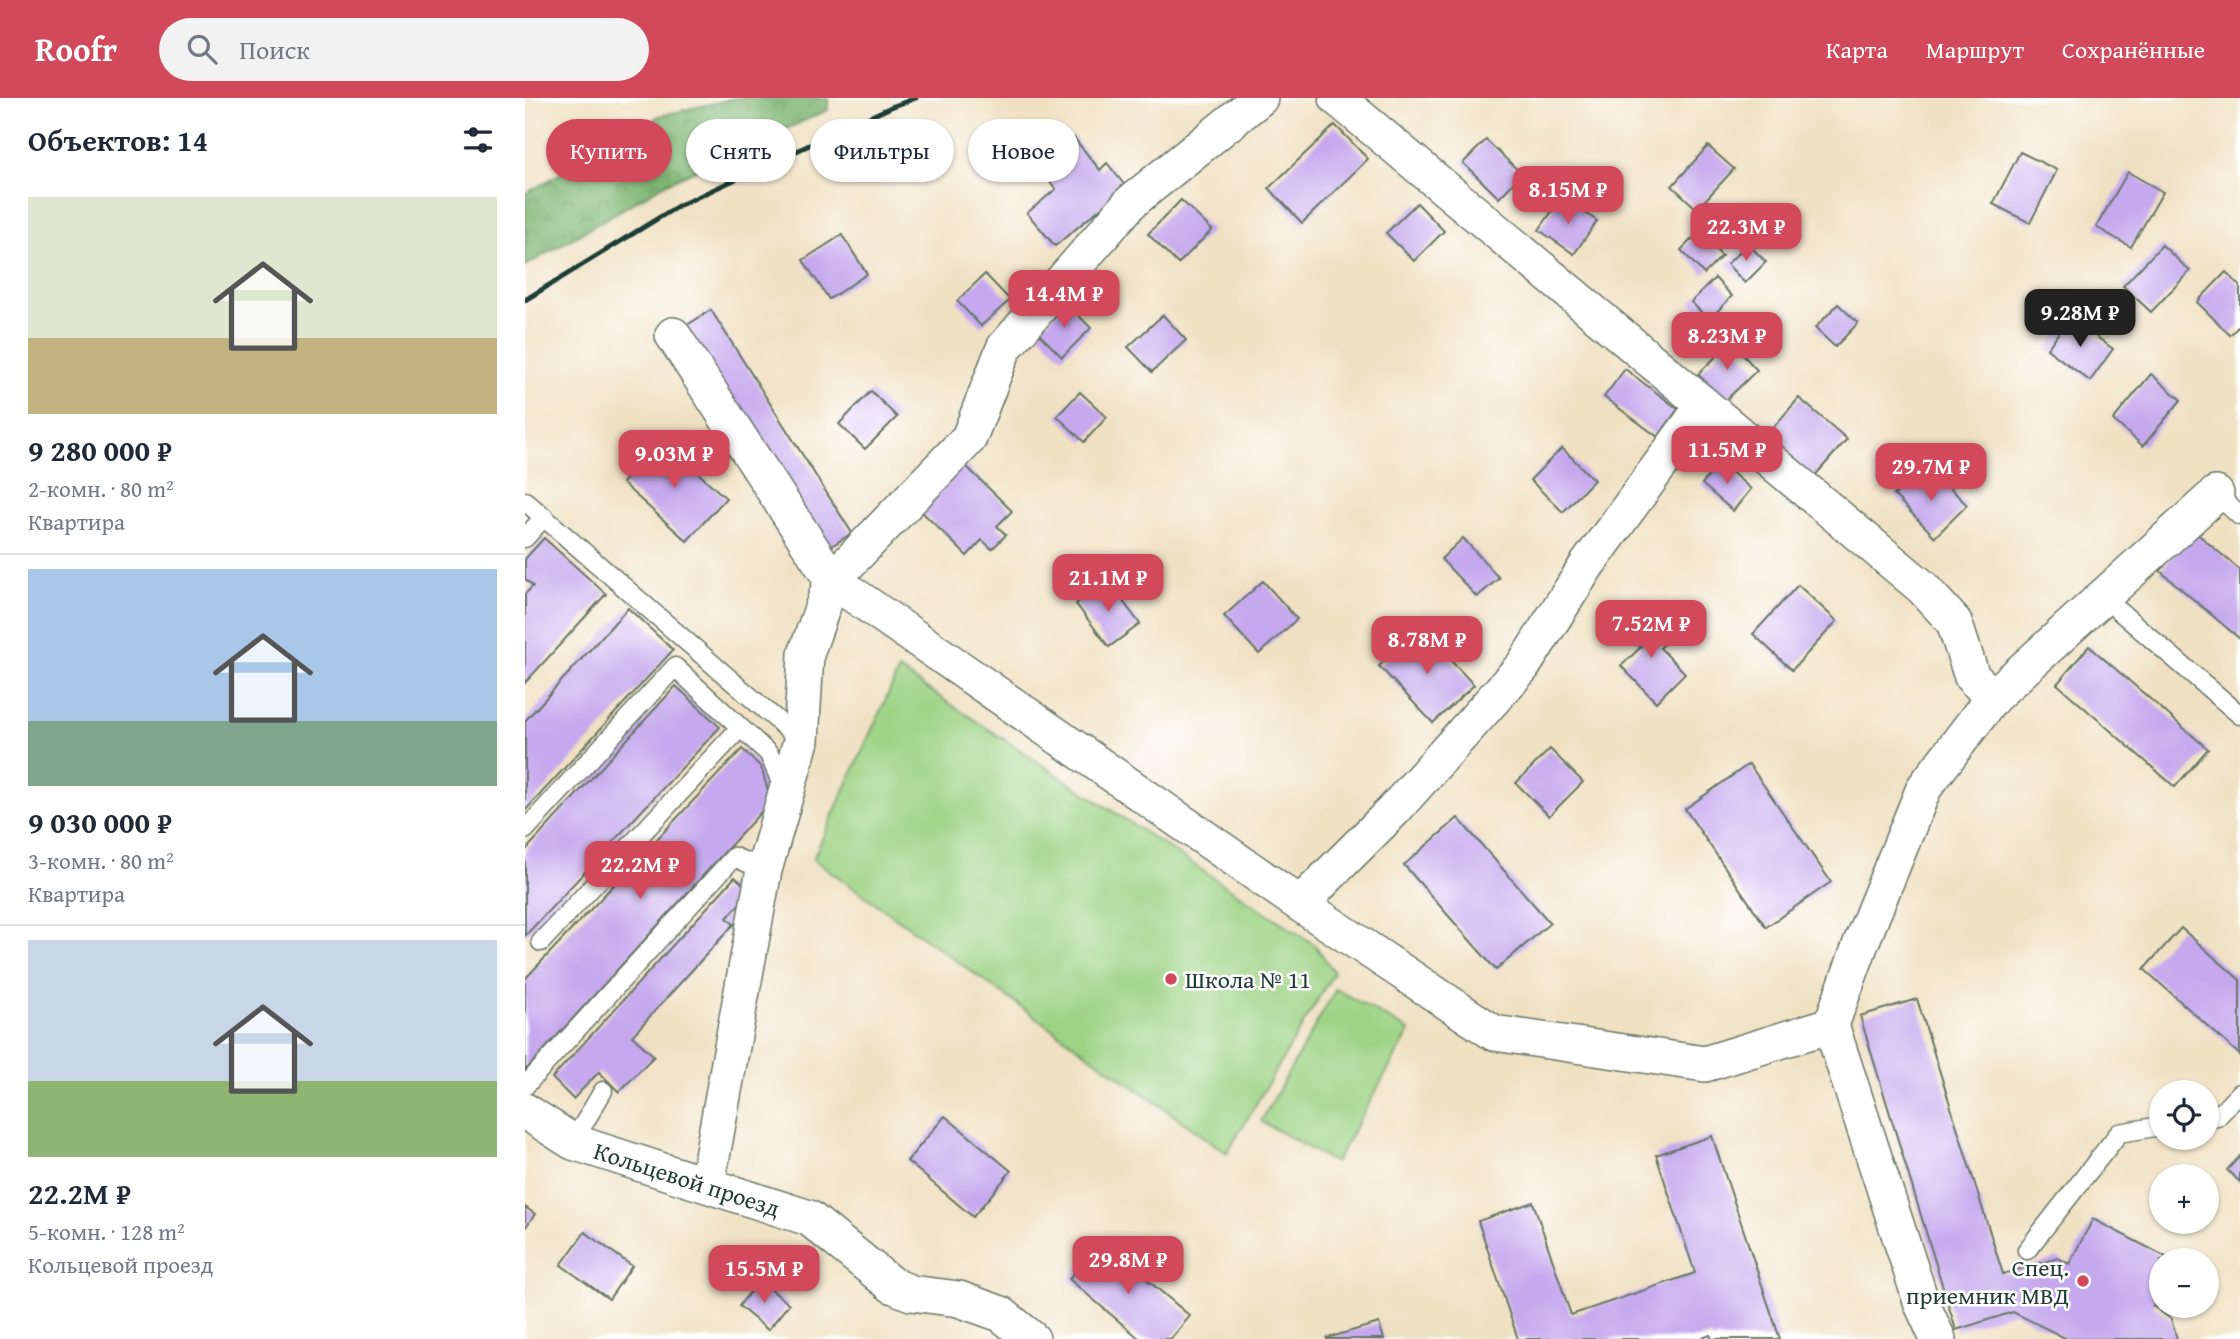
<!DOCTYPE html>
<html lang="ru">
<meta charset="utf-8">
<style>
:root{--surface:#fff;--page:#f2f2f3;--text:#1f2937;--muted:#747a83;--line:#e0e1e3;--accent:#d1495b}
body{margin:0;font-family:"Gentium Book Plus",serif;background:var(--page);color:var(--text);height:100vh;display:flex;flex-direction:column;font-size:26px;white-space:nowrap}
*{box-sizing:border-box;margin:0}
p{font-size:23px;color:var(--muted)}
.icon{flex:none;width:38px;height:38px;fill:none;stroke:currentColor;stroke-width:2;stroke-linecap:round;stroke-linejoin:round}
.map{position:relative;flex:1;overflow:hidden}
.drawer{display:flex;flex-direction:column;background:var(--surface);width:525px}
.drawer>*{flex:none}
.hud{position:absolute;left:21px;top:21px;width:665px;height:63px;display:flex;gap:14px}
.controls{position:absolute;left:1624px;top:982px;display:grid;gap:14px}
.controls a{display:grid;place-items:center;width:70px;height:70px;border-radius:50%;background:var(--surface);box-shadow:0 2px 5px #0004;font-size:35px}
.price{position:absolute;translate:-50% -60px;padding:0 16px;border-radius:14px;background:var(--accent);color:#fff;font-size:23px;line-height:46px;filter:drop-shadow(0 2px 4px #0008)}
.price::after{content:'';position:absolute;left:50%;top:42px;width:21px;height:16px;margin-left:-10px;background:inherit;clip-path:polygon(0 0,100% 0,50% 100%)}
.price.on{background:#222;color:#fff}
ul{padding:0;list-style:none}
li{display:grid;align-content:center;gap:14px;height:371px;padding:0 28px}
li+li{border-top:2px solid var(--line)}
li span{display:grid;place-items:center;height:217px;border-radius:0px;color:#555}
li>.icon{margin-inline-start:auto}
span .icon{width:126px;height:126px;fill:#fffc;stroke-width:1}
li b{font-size:30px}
h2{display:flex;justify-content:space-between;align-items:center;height:84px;padding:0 28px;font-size:30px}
.pill{padding:0 24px;border-radius:32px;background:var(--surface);box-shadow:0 2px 5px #0004;font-size:24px;line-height:63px}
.pill.on{background:var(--accent);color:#fff}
header{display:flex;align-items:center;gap:42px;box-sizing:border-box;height:98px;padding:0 35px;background:var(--accent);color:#fff}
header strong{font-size:33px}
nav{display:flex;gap:38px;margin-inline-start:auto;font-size:24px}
.search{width:490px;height:63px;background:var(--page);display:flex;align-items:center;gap:18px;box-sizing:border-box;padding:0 24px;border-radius:38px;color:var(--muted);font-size:26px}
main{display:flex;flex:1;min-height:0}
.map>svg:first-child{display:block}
.forest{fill:url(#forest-crowns);stroke:#4e7953;stroke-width:2}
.park{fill:#9dd384;stroke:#5e885c;stroke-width:2}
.building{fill:#c5a8ee}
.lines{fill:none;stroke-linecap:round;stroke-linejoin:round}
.lane-casing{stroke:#687666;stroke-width:21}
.street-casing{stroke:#687666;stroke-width:38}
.lane{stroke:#fff;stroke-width:18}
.street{stroke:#fff;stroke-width:35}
.rail{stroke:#1f3d34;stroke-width:5}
.poi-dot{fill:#d1495b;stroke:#fff;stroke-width:2.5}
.labels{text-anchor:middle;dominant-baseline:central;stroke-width:5;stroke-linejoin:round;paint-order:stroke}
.poi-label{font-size:24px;fill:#1f3d34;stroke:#fff;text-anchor:start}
.street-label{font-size:24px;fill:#1f3d34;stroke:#fff}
</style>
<header>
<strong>Roofr</strong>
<div class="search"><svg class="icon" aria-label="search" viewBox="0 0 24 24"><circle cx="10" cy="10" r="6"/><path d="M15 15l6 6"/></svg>Поиск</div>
<nav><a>Карта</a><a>Маршрут</a><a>Сохранённые</a></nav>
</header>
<main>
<section class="drawer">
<h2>Объектов: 14<svg class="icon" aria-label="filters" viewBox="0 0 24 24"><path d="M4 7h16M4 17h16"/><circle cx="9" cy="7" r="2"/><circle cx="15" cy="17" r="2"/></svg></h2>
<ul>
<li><span style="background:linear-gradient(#dfe7d0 65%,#c2b280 0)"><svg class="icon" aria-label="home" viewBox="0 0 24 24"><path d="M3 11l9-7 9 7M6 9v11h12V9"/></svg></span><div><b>9 280 000 ₽</b><p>2-комн. · 80 m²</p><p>Квартира</p></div></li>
<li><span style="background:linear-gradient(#a9c7e8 70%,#7fa58c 0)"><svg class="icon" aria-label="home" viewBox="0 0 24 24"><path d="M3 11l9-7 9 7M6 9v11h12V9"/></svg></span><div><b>9 030 000 ₽</b><p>3-комн. · 80 m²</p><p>Квартира</p></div></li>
<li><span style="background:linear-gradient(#c9d6e8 65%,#8fb573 0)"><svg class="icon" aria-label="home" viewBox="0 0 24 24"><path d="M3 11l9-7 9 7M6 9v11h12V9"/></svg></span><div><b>22.2M ₽</b><p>5-комн. · 128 m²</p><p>Кольцевой проезд</p></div></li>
</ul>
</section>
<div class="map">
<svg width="1715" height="1241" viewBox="0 0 1715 1241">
<defs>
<pattern id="forest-crowns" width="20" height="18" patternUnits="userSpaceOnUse" patternTransform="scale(1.75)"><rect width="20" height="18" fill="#7eb572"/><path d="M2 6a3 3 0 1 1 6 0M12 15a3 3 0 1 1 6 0" fill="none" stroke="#67945e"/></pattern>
</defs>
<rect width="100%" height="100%" fill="#fff"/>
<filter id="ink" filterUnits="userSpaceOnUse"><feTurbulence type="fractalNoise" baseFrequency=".0143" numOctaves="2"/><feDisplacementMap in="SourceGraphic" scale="14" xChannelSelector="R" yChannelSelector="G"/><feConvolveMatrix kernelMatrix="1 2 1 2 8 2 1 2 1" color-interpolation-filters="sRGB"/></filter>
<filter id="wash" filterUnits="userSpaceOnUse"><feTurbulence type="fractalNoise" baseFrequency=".00686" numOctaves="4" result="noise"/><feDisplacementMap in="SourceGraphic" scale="28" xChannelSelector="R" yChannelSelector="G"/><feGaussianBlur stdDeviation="1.57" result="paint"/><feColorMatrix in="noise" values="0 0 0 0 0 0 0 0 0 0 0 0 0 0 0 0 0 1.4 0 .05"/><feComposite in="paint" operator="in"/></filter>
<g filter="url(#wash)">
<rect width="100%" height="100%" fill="#f0e1c3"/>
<path class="forest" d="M 210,0 L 303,0 L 303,12 L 144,84 L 0,168 L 0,96 L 134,18 Z"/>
<g class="park">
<path d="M 374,572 L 790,847 L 809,874 L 702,1055 L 288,761 Z"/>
<path d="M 811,891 L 885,933 L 810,1065 L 736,1023 Z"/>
</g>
<g id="blocks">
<g class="building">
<path d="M 810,27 L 843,61 L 777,125 L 744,90 Z"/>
<path d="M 549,40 L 575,72 L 582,65 L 601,89 L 530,148 L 502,115 L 531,91 L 513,70 Z"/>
<path d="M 961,42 L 997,76 L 974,100 L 938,65 Z"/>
<path d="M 1183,48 L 1209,71 L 1172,111 L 1147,88 Z"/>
<path d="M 1495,54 L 1532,72 L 1505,125 L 1468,106 Z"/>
<path d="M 1603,74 L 1638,94 L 1606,149 L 1571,129 Z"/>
<path d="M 1037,99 L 1072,123 L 1049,156 L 1014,132 Z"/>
<path d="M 656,102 L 687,132 L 653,166 L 623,136 Z"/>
<path d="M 892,105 L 919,133 L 889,163 L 861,135 Z"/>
<path d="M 1174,134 L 1197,158 L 1179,176 L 1156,152 Z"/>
<path d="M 317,137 L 342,176 L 304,201 L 278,162 Z"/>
<path d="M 1223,146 L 1241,164 L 1220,185 L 1202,166 Z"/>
<path d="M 1637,147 L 1665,173 L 1626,214 L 1598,188 Z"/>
<path d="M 1701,174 L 1715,188 L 1715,227 L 1705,237 L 1672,204 Z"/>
<path d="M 460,176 L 485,202 L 456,228 L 432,203 Z"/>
<path d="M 1190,180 L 1207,198 L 1184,222 L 1166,204 Z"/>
<path d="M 541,205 L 566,230 L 537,259 L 512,234 Z"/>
<path d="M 1313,206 L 1333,225 L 1310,249 L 1290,230 Z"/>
<path d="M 186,212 L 327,435 L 300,452 L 159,229 Z"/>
<path d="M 638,217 L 661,242 L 627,274 L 603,249 Z"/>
<path d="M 1545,219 L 1588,251 L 1565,283 L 1522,251 Z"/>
<path d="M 1206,244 L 1232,272 L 1199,304 L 1173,276 Z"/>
<path d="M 1100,271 L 1153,311 L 1133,339 L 1079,299 Z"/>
<path d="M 1626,276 L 1656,302 L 1618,348 L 1588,322 Z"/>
<path d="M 346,293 L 372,319 L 340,351 L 314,326 Z"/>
<path d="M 555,294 L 582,319 L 559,344 L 532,318 Z"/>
<path d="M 1274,300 L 1322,341 L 1287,381 L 1239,340 Z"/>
<path d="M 136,342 L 201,400 L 162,443 L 97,385 Z"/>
<path d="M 1037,350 L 1069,382 L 1038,414 L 1005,382 Z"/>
<path d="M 1195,364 L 1226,391 L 1208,413 L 1177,386 Z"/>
<path d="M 439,366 L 487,413 L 472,428 L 481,437 L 467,451 L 457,442 L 442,458 L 394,411 Z"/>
<path d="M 1411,376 L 1442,407 L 1410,439 L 1369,397 L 1390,377 L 1400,387 Z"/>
<path d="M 1669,433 L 1715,472 L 1715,541 L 1635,473 Z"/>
<path d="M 19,440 L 81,496 L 0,585 L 0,496 L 8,488 L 0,481 L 0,461 Z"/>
<path d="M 938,440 L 974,480 L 952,499 L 916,461 Z"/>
<path d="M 582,482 L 615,526 L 584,549 L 551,506 Z"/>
<path d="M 738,483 L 772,521 L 734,556 L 699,518 Z"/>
<path d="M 1273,487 L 1312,523 L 1267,572 L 1228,536 Z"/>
<path d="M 103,510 L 148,552 L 0,713 L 0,623 Z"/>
<path d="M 1115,515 L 1142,543 L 1135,550 L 1160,575 L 1131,604 L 1096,568 L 1116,549 L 1099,531 Z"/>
<path d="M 895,530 L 949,587 L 908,625 L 854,568 Z"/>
<path d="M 1564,548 L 1683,651 L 1650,689 L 1532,586 Z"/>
<path d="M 151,588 L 195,629 L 0,838 L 0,753 Z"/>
<path d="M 217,651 L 236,669 L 246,703 L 0,973 L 0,881 Z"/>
<path d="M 1025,651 L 1058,684 L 1024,718 L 991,685 Z"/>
<path d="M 1224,666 L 1306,784 L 1241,829 L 1160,711 Z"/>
<path d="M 933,720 L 1025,825 L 971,872 L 879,767 Z"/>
<path d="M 210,779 L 226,793 L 202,820 L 209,826 L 107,938 L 129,958 L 94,994 L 74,974 L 48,1001 L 27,980 Z"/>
<path d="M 1656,830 L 1715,882 L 1715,957 L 1619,871 Z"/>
<path d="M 1392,901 L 1478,1176 L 1533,1160 L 1544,1166 L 1568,1121 L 1647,1162 L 1636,1162 L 1636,1189 L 1628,1208 L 1646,1221 L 1652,1241 L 1542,1241 L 1488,1214 L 1431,1232 L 1335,918 Z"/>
<path d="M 420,1018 L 486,1073 L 448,1119 L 382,1063 Z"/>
<path d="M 1187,1038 L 1255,1241 L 1187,1241 L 1185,1237 L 1175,1241 L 993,1241 L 953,1123 L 1008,1104 L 1046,1217 L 1170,1175 L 1131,1057 Z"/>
<path d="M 1715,1058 L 1715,1084 L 1702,1072 Z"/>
<path d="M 0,1109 L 10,1116 L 0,1130 Z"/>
<path d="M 60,1134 L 107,1168 L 84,1201 L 36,1167 Z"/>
<path d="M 576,1143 L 665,1218 L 646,1241 L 615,1241 L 544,1181 Z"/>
<path d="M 234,1182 L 264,1206 L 243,1232 L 214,1208 Z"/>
<path d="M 854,1225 L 859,1241 L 802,1241 L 802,1240 Z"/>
</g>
</g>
</g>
<g filter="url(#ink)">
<use href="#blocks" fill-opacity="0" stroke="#687666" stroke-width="2"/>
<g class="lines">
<g class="lane-casing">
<g id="lane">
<path d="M 1691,396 L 1715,418"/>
<path d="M 0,403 L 276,643"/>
<path d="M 0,440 L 19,419"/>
<path d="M 1578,499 L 1715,617"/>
<path d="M 0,732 L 150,569 L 244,656 L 259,691"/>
<path d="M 16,844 L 215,630"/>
<path d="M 0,988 L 209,759 L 239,772"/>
<path d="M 1682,1021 L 1692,1019 L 1715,995"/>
<path d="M 48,1044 L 78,993"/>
<path d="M 1502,1152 L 1594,1035 L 1636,1028"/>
</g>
</g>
<g class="street-casing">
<g id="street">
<path d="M 812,0 L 1397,489 L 1429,524 L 1447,579 L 1468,599"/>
<path d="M 148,237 L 307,482 L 775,806 L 969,935 L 1180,966 L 1306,927"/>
<path d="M 775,806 L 868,713 L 998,568 L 1062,467 L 1179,307"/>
<path id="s1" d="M 0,1013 L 48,1044 L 284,1120 L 367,1187 L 386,1195 L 434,1201 L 476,1216 L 507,1241"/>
<path d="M 182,1086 L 239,772 L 276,643 L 281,556 L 307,482 L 444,340 L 479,250 L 606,104 L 735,0"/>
<path d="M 1413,1241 L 1397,1206 L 1306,927 L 1336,845 L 1399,690 L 1468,599 L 1691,396"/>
</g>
</g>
<use href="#lane" class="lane"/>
<use href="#street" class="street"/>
<path class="rail" d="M 0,202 L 153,108 L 366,9 L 391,0"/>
</g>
</g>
<g class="poi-dot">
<circle cx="646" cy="881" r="7"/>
<circle cx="1558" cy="1183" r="7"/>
</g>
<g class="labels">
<g class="poi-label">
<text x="660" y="881">Школа № 11</text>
<text x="1544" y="1169" text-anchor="end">Спец.<tspan x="1544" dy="28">приемник МВД</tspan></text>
</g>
<g class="street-label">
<text stroke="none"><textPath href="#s1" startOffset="177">Кольцевой проезд</textPath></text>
</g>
</g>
</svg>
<div class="controls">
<a><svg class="icon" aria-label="locate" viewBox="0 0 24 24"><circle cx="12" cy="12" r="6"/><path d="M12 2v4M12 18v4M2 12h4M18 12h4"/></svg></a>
<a>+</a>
<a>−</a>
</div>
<b class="price" style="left:1043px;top:128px">8.15M ₽</b>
<b class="price" style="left:1221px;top:165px">22.3M ₽</b>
<b class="price" style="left:539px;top:232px">14.4M ₽</b>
<b class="price on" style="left:1555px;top:251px">9.28M ₽</b>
<b class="price" style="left:1202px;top:274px">8.23M ₽</b>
<b class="price" style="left:1202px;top:388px">11.5M ₽</b>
<b class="price" style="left:149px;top:392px">9.03M ₽</b>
<b class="price" style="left:1406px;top:405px">29.7M ₽</b>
<b class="price" style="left:583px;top:516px">21.1M ₽</b>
<b class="price" style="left:1126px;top:562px">7.52M ₽</b>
<b class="price" style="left:902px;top:578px">8.78M ₽</b>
<b class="price" style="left:115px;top:803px">22.2M ₽</b>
<b class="price" style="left:603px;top:1198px">29.8M ₽</b>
<b class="price" style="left:239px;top:1207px">15.5M ₽</b>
<div class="hud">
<a class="pill on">Купить</a>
<a class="pill">Снять</a>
<a class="pill">Фильтры</a>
<a class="pill">Новое</a>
</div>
</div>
</main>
